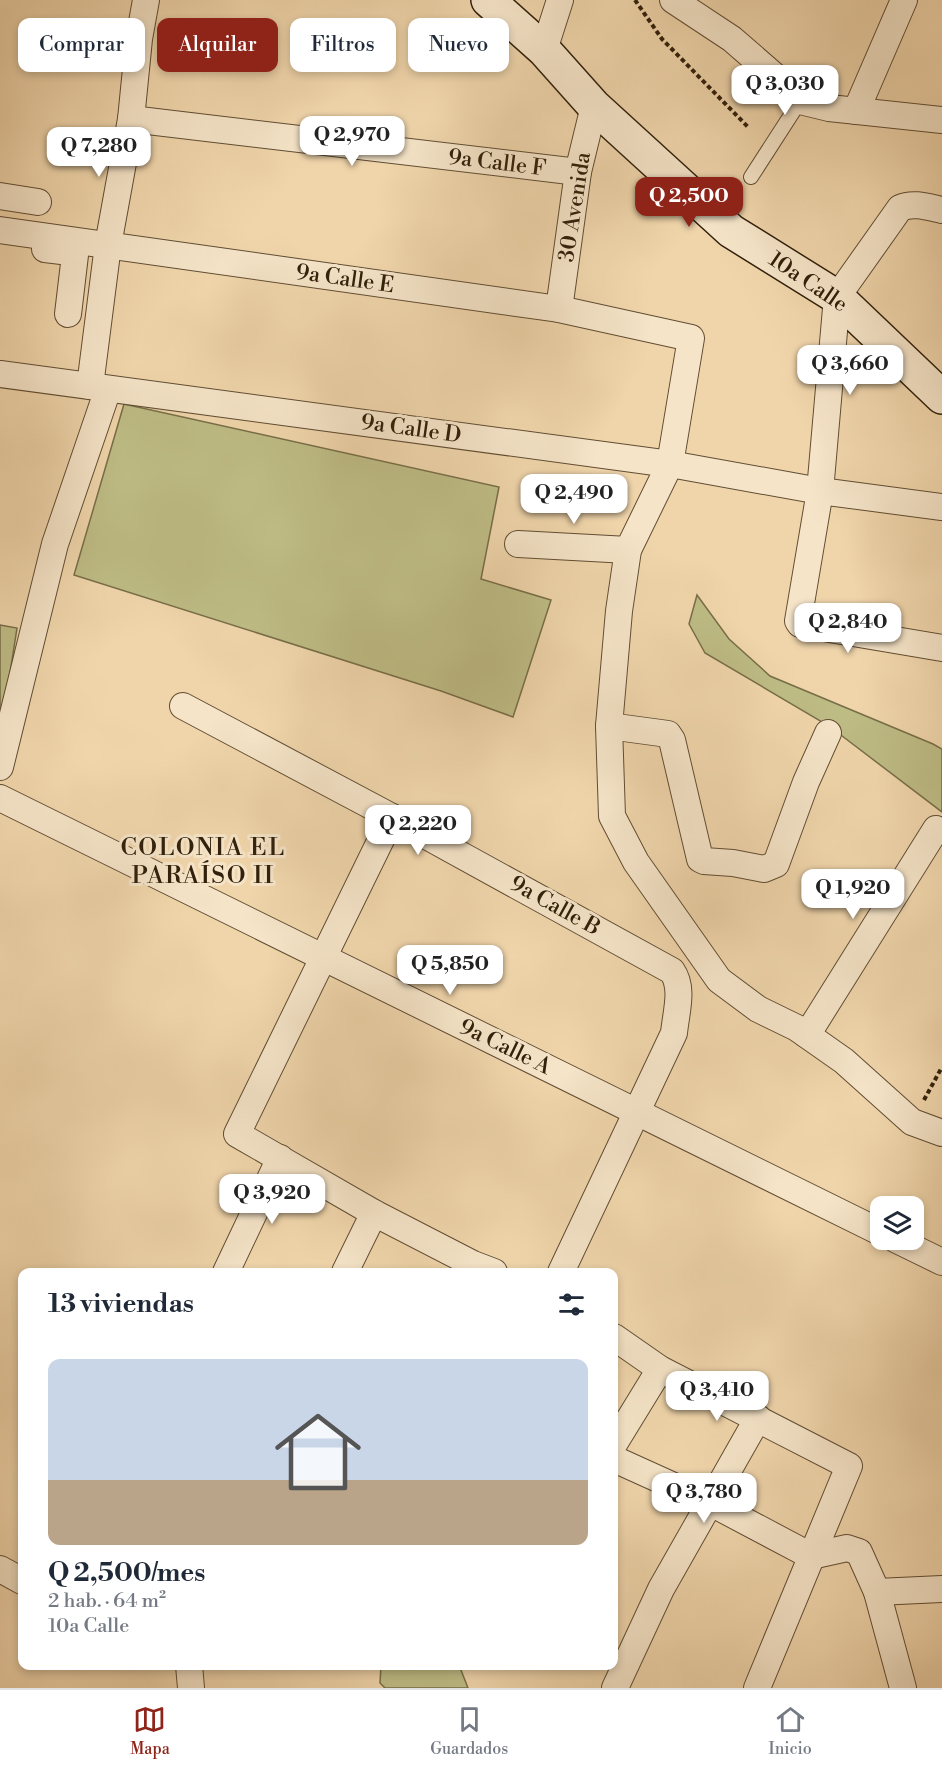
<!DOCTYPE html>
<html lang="es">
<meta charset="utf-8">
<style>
:root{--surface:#fff;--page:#f6f6f7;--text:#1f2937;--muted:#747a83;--line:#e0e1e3;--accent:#8f2418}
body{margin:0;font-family:"Libre Bodoni",serif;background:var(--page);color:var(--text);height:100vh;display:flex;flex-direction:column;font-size:22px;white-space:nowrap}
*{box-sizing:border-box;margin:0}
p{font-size:20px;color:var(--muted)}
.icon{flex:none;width:33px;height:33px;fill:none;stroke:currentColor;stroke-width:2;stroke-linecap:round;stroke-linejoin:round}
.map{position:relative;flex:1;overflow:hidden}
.drawer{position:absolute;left:18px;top:1268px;width:600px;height:402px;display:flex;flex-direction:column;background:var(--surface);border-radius:12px;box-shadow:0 3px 9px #0003}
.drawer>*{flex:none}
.top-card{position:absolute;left:18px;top:18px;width:600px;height:54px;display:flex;gap:12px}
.buttons{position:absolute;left:870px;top:1196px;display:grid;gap:12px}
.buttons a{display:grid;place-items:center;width:54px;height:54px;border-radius:12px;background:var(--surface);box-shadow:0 3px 9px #0003;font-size:30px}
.price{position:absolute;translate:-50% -51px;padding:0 14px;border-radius:12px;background:#fff;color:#222;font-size:20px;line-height:39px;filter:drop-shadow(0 2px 3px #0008)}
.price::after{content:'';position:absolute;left:50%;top:36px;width:18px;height:14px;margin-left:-9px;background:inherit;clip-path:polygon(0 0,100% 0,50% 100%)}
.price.selected{background:var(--accent);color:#fff}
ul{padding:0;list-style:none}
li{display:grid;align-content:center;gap:12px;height:318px;padding:0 30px}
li+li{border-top:2px solid var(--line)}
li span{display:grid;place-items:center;height:186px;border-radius:12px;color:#555}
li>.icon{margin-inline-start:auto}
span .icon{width:108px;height:108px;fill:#fffc;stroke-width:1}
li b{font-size:26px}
h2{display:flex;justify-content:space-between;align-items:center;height:72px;padding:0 30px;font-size:26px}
.pill{padding:0 21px;border-radius:12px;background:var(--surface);box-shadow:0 3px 9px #0003;font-size:21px;line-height:54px}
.pill.selected{background:var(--accent);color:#fff}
.tab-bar{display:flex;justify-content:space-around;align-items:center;height:84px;border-top:2px solid var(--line);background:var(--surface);font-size:16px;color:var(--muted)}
.tab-bar a{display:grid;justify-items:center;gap:3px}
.tab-bar .selected{color:var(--accent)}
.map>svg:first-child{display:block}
.green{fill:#bebc85;stroke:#786e48;stroke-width:1.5}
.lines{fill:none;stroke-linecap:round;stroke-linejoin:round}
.lane-casing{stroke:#614d33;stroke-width:16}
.street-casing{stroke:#614d33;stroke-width:28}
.secondary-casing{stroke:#31200b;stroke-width:36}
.path{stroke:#31200b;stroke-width:4;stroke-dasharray:4.5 3;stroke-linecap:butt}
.lane{stroke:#f5e4c8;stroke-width:14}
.street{stroke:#f5e4c8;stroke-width:26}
.secondary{stroke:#f5e4c8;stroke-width:33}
.labels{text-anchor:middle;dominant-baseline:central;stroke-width:6;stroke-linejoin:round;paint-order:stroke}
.street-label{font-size:22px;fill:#31200b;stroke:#f5e4c8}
.neighbourhood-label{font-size:24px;letter-spacing:1.5px;fill:#31200b;stroke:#f5e4c8}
</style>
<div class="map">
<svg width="942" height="1688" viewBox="0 0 942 1688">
<rect width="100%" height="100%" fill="#f0d5ab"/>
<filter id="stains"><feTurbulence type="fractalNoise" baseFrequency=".00333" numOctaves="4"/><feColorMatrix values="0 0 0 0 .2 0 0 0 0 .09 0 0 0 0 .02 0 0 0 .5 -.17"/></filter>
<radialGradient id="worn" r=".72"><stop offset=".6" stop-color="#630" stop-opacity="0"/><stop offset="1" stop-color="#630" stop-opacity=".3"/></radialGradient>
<g class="green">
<path d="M 124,404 L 499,487 L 481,579 L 551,600 L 513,717 L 441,691 L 74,575 Z"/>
<path d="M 697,595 L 729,639 L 770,676 L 933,744 L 942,749 L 942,812 L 829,726 L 705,653 L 689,624 Z"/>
<path d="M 0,625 L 17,628 L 0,737 Z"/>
<path d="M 381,1665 L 459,1665 L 468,1688 L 385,1688 L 380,1683 Z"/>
</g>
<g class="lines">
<g class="lane-casing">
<path id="lane" d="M 751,177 L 800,101"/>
</g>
<g class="street-casing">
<g id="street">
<path d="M 673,0 L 732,39 L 786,86 L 800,101 L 829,108 L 942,120"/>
<path d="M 544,50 L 560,0"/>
<path d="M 856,111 L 904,0"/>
<path d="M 131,119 L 578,172"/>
<path d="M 0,196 L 38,202"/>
<path d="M 942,210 C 928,207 913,202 900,208 L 837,297 L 820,491 L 798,621 L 800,624 L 942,648"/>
<path d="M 0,230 L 559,309 L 691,338 L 670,464 L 628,550 L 619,611 L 609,726 L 612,816 L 636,862 L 719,980 L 758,1009 L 797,1028 L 844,1061 L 912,1122 L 942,1133"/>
<path d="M 45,249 L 70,252 L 75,255 L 68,314"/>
<path d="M 559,309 L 578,172 L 594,106"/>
<path d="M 0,374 L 670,464 L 820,491 L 942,507"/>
<path d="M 90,386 L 108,245 L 131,119 L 139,39 L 146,0"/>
<path d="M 518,544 L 628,550"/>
<path d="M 183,706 L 392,817 L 672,971 C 684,988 676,1012 674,1033 L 561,1272"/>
<path d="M 609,726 L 668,734 L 672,740 L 700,859 L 704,861 L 733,863 L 764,869 L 776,864 L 806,782 L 828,733"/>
<path d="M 0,767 L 55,544 L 108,389"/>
<path d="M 0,798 L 880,1232"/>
<path d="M 392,817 L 237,1134 L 374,1213 L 473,1264 L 494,1272"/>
<path d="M 807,1035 L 936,829"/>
<path d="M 895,1239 L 942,1262"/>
<path d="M 226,1272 L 280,1158"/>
<path d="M 345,1272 L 374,1213"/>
<path d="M 614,1337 L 660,1369 L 849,1466 L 757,1688"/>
<path d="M 614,1444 L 660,1369"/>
<path d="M 614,1459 L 709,1502 L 811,1556 L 847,1548 L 859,1552 L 877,1592 L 903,1688"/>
<path d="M 0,1569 L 22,1581"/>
<path d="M 877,1592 L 942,1589"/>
<path d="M 189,1665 L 191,1688"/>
<path d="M 615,1688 L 661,1589 L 758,1418"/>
</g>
</g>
<g class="secondary-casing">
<path id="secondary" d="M 488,0 L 544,50 L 594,106 L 731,231 L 837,297 L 942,397"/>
</g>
<g class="path">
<path d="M 635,0 L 662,39 L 748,127"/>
<path d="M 924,1100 L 942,1067"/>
</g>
<use href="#lane" class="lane"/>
<use href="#street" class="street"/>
<use href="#secondary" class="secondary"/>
</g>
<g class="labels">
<g class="street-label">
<text transform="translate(497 163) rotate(7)">9a Calle F</text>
<text transform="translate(575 207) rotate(-81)">30 Avenida</text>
<text transform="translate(345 279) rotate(8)">9a Calle E</text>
<text transform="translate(808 282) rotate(34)">10a Calle</text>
<text transform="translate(411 429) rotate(8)">9a Calle D</text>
<text transform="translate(555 906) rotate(29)">9a Calle B</text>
<text transform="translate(505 1047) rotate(26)">9a Calle A</text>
</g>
<g class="neighbourhood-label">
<text x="203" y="848">COLONIA EL<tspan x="203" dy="28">PARAÍSO II</tspan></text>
</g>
</g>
<rect width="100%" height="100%" filter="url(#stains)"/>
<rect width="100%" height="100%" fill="url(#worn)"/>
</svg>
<div class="buttons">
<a><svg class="icon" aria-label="layers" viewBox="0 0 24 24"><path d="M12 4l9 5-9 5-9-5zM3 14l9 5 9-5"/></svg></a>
</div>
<b class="price" style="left:785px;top:116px">Q 3,030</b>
<b class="price" style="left:352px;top:167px">Q 2,970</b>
<b class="price" style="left:99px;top:178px">Q 7,280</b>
<b class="price selected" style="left:689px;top:228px">Q 2,500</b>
<b class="price" style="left:850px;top:396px">Q 3,660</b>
<b class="price" style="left:574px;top:525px">Q 2,490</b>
<b class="price" style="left:848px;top:654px">Q 2,840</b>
<b class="price" style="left:418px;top:856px">Q 2,220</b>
<b class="price" style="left:853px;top:920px">Q 1,920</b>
<b class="price" style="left:450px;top:996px">Q 5,850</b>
<b class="price" style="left:272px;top:1225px">Q 3,920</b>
<b class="price" style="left:717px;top:1422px">Q 3,410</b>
<b class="price" style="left:704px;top:1524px">Q 3,780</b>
<div class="top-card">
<a class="pill">Comprar</a>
<a class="pill selected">Alquilar</a>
<a class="pill">Filtros</a>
<a class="pill">Nuevo</a>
</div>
<section class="drawer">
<h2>13 viviendas<svg class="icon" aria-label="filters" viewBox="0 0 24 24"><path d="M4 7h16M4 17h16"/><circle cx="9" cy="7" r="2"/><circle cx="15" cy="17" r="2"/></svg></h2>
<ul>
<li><span style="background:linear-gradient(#c9d6e8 65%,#b9a48a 0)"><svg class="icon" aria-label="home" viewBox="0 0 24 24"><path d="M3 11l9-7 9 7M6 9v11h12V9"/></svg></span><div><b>Q 2,500/mes</b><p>2 hab. · 64 m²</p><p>10a Calle</p></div></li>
</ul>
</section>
</div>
<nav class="tab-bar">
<a class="selected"><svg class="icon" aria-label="map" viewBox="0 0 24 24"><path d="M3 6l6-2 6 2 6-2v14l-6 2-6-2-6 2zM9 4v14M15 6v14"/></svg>Mapa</a>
<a><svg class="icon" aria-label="saved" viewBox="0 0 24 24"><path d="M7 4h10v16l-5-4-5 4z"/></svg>Guardados</a>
<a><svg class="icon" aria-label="home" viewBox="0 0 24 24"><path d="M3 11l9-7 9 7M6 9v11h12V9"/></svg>Inicio</a>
</nav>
